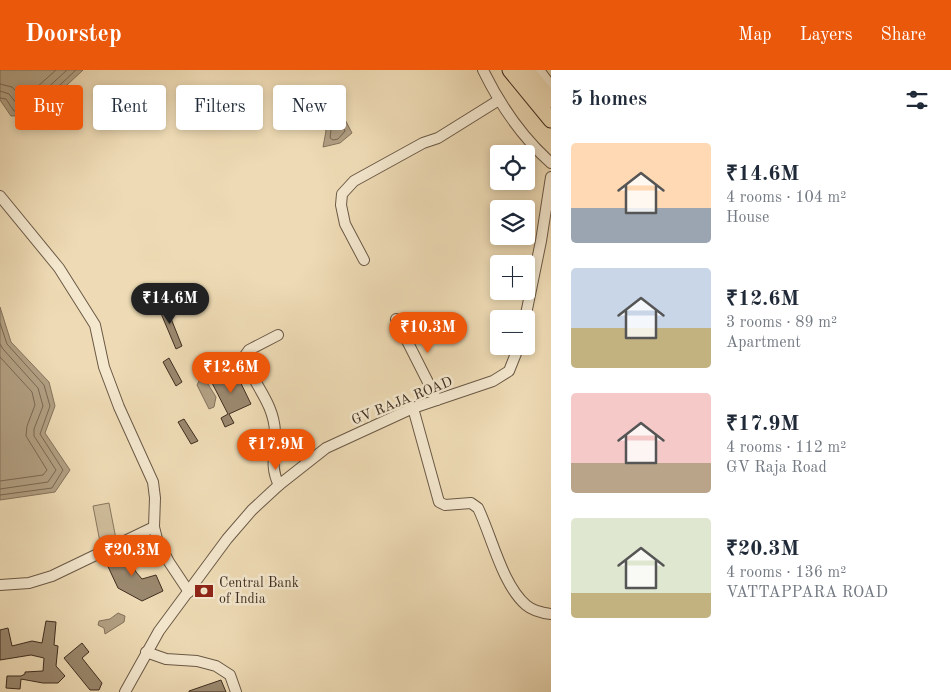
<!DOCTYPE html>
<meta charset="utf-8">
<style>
:root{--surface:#fff;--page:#f2f2f3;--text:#1f2937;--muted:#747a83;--accent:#ea580c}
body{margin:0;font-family:"Old Standard TT",serif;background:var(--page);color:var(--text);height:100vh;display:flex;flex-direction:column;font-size:19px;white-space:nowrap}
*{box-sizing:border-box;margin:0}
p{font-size:16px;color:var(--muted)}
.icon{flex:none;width:28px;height:28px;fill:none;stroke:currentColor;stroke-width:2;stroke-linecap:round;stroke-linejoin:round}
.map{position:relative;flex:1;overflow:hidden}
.drawer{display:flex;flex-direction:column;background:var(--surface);width:400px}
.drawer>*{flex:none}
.banner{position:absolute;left:15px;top:15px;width:460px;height:45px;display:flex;gap:10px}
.buttons{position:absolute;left:490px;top:75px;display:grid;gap:10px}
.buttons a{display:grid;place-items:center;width:45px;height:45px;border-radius:5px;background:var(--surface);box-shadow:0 2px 8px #0003;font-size:25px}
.price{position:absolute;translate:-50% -42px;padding:0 11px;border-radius:18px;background:var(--accent);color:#fff;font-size:16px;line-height:32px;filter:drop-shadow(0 1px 2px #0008)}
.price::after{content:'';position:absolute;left:50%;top:30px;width:15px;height:11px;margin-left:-8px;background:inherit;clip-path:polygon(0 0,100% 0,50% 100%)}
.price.current{background:#222;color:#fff}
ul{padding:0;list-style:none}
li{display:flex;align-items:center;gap:15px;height:125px;padding:0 20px}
li span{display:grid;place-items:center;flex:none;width:140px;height:100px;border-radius:5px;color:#555}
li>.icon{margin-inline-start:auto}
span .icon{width:60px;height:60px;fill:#fffc;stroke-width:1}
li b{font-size:21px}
h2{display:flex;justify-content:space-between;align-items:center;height:60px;padding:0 20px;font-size:21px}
.pill{padding:0 18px;border-radius:5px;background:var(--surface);box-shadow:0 2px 8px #0003;font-size:18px;line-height:45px}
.pill.current{background:var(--accent);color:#fff}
header{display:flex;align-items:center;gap:30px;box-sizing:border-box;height:70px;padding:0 25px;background:var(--accent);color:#fff}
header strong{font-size:24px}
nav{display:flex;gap:28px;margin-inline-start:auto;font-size:18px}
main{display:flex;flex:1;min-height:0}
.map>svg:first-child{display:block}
.green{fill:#d0be9c;stroke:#88765e}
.water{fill:#b2a083;stroke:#84725c}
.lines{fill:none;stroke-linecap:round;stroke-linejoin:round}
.shore{stroke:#786752;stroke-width:1}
.building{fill:#9a886e;stroke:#3f2e21}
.minor-casing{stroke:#6b5946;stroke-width:12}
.highway-casing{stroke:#3f2e21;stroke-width:17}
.minor{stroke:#f4e8cf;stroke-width:10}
.highway{stroke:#eedbb5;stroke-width:15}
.labels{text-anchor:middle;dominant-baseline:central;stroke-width:5;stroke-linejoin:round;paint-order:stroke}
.street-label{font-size:14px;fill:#3f2e21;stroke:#f4e8cf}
.poi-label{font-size:14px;fill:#3f2e21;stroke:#f4e8cf;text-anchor:start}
</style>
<header>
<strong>Doorstep</strong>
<nav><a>Map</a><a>Layers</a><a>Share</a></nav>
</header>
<main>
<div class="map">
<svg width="551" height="622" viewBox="0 0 551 622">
<rect width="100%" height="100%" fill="#eedbb5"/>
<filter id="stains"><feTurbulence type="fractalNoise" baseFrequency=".004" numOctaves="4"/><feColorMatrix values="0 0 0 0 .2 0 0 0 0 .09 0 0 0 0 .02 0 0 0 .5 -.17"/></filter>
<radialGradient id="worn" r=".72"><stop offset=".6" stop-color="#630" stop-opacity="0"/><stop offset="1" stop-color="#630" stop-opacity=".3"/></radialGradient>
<path class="green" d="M 109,433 L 116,469 L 100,472 L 93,436 Z"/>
<g class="water">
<path d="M 0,0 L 83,0 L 35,45 L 11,46 L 0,30 Z"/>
<path d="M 325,36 L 340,40 L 352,63 L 340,73 L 323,77 L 326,61 L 319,50 Z"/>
<path d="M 0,237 L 11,272 L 49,312 L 55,336 L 45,363 L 70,400 L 55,422 L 0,430 Z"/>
<path d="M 200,309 L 206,311 L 216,327 L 214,337 L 209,339 L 197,315 Z"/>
<path d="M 118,543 L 125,546 L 124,552 L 105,564 L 104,558 L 98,555 L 99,551 L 110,549 Z"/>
</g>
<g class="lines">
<g class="shore">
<path d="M 0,14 L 12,17 L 21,27 L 27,26 L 56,0"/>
<path d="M 0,21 L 9,24 L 17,34 L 30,34 L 67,0"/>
<path d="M 0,28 L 6,29 L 14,41 L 33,40 L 76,0"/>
<path d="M 329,42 L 337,45 L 345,61 L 338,69 L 333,70 L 330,68 L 331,60 L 325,50 Z"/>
<path d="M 0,253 L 7,274 L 44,315 L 50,336 L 40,364 L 63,400 L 52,418 L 0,425"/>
<path d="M 0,274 L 3,279 L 38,318 L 43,336 L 34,359 L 34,366 L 56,400 L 48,412 L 0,419"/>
<path d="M 0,287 L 32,322 L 35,335 L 27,356 L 26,366 L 47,400 L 43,405 L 0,411"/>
</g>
</g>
<g class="building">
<path d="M 164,231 L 182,276 L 176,279 L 157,234 Z"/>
<path d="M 169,288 L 182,312 L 176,316 L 163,292 Z"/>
<path d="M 234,299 L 251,334 L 229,344 L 234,353 L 225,357 L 221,348 L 228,344 L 212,313 L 215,311 L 214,308 Z"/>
<path d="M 184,349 L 198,371 L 191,374 L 178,352 Z"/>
<path d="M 125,479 L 136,502 L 142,509 L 156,505 L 163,521 L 142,531 L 118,518 L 104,488 Z"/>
<path d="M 46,551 L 56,552 L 54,575 L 58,576 L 56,596 L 65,606 L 58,613 L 43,613 L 21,609 L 20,619 L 6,618 L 7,606 L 21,606 L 25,604 L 25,602 L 43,601 L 44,588 L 31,585 L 0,590 L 0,560 L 8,558 L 12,576 L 32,571 L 42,573 Z"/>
<path d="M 82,573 L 89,582 L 82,588 L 102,613 L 99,620 L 90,620 L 64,588 Z"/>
<path d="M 221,610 L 226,622 L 189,622 L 189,621 Z"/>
</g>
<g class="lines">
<g class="minor-casing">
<g id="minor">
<path d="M 483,0 C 500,35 522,67 551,93"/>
<path d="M 539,0 L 551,16"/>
<path d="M 0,126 L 59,198 L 95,255 L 104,297 L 119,337 L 153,412 L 155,428 L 154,457 L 157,469 L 169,492 L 189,522"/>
<path d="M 364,190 L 345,154 L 341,135 L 342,124 L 354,111 L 423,73 L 438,68 L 499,30"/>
<path d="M 396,249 L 437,330"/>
<path d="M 525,249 L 541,171 L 551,107"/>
<path d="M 278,265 L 249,280 L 244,287 C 252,313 274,332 275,362 C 276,381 269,396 279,415"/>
<path d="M 413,338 L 439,432 L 445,435 L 471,433 L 478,438 C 492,467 502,514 526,535 C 533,541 542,543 551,544"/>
<path d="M 0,515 L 29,513 L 52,506 L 154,457"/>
<path d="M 146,582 L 166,589 L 197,591 L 216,596 L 230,605 L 236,622"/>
<path d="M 125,622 L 159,561 L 227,469 L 252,440 L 279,415 L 326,378 L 413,338 L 493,311 L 509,301 L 519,276"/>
</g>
</g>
<g class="highway-casing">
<g id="highway">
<path d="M 510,0 L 551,50"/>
<path d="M 526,0 L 551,30"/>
</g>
</g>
<use href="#minor" class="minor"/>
<use href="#highway" class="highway"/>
</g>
<defs>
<g id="bank-bare" transform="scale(1.5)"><path d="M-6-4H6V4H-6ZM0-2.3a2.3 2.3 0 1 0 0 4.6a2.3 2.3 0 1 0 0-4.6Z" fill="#8f2418" stroke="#f4e8cf" stroke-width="2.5" paint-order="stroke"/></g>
</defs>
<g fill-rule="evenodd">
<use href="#bank-bare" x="204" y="521"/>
</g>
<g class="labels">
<g class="street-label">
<text transform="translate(402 331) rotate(-22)">GV RAJA ROAD</text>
</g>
<g class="poi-label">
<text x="219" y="513">Central Bank<tspan x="219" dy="16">of India</tspan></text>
</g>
</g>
<rect width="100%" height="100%" filter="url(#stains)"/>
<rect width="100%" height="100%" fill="url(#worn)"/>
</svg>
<div class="buttons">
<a><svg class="icon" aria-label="locate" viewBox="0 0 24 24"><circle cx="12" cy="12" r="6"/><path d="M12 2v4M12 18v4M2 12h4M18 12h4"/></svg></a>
<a><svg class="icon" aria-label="layers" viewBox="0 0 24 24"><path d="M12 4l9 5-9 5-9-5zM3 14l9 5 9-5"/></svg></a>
<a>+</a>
<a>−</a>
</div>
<b class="price current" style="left:170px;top:255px">₹14.6M</b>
<b class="price" style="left:428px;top:284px">₹10.3M</b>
<b class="price" style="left:231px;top:324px">₹12.6M</b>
<b class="price" style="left:276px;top:401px">₹17.9M</b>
<b class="price" style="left:132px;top:507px">₹20.3M</b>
<div class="banner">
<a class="pill current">Buy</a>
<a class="pill">Rent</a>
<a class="pill">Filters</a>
<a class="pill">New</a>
</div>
</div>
<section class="drawer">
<h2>5 homes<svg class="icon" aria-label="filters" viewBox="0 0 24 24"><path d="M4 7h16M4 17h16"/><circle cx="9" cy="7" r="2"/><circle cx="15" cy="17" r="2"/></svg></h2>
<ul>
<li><span style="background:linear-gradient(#ffd9b3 65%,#9aa5b1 0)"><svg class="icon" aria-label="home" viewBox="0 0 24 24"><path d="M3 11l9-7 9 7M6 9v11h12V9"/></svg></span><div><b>₹14.6M</b><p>4 rooms · 104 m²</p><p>House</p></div></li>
<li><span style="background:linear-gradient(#c9d6e8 60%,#c2b280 0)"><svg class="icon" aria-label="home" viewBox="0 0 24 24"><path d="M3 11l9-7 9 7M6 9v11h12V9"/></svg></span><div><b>₹12.6M</b><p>3 rooms · 89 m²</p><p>Apartment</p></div></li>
<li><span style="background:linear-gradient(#f6c9c9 70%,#b9a48a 0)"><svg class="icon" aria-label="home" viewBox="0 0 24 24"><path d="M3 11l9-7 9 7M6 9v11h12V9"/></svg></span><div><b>₹17.9M</b><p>4 rooms · 112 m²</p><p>GV Raja Road</p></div></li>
<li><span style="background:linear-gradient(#dfe7d0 75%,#c2b280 0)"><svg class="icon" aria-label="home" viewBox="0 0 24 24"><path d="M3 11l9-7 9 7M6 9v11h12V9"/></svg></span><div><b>₹20.3M</b><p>4 rooms · 136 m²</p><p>VATTAPPARA ROAD</p></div></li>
</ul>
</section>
</main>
